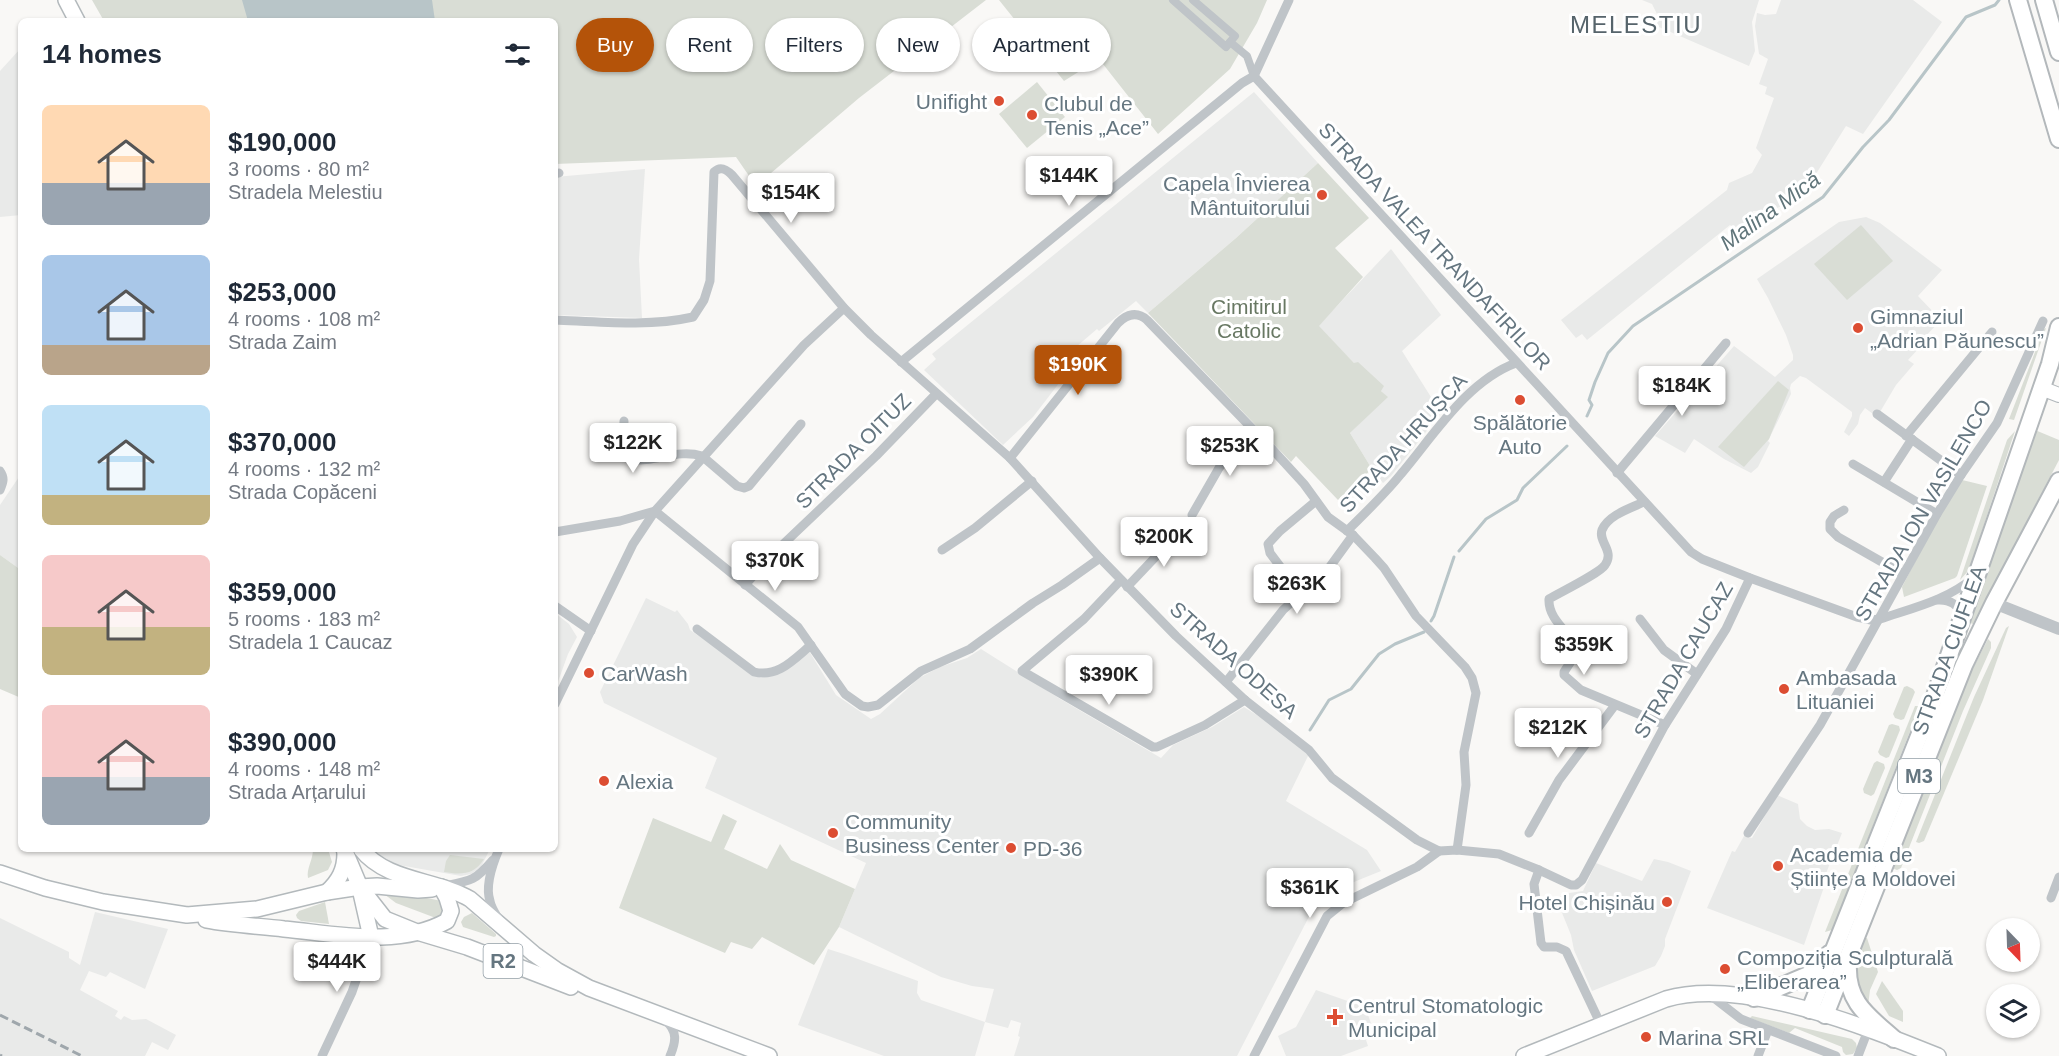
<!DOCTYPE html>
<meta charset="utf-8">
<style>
:root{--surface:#fff;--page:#f2f2f3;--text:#1f2937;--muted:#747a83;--accent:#b45309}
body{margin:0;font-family:Helvetica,sans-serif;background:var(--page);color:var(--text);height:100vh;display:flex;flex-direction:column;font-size:22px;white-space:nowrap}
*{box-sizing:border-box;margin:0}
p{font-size:20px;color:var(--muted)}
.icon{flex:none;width:33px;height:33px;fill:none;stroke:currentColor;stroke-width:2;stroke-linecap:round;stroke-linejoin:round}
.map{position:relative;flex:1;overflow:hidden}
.panel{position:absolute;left:18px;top:18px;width:540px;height:834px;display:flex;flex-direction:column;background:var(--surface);border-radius:9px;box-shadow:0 2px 4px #0004}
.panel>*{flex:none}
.hud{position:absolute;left:576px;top:18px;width:570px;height:54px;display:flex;gap:12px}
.needle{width:39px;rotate:157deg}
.fabs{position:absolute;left:1986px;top:918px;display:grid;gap:12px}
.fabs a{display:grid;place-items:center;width:54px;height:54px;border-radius:50%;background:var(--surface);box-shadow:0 2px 4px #0004;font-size:30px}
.price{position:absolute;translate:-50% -51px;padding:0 14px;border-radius:6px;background:#fff;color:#222;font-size:20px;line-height:39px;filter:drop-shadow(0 2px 3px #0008)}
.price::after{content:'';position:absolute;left:50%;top:36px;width:18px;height:14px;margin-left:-9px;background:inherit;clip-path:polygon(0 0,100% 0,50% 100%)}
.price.active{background:var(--accent);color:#fff}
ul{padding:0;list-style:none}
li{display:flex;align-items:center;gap:18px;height:150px;padding:0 24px}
li span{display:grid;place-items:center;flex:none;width:168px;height:120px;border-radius:9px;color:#555}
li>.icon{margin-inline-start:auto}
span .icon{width:72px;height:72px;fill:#fffc;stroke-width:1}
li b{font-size:26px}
h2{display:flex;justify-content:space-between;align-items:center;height:72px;padding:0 24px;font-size:26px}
.chip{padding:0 21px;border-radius:27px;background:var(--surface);box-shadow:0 2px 4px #0004;font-size:21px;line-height:54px}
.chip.active{background:var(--accent);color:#fff}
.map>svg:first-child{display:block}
.built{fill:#e9eae9}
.green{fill:#d9ddd5}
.water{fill:#b8c5c8}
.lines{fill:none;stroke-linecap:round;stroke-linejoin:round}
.stream{stroke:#b8c5c8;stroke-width:3}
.secondary-casing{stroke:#b2b8bc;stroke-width:16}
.primary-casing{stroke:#b3b9bc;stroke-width:18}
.trunk-casing{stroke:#b3b8bb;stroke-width:20}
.pedestrian{stroke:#bfc4c8;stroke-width:8}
.minor{stroke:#bfc4c8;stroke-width:9}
.tertiary{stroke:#bfc4c8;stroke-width:12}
.secondary{stroke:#fff;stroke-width:14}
.primary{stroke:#fff;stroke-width:15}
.trunk{stroke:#fff;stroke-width:16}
.rail{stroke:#9fa7ac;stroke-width:3;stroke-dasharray:9 4.5;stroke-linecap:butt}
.poi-dot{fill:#dc4d32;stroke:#fff;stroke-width:2}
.labels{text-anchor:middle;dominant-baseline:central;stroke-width:6;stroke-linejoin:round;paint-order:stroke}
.shield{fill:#fff;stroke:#939fa6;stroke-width:1.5}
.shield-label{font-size:20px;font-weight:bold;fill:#657680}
.poi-label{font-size:21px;fill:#657680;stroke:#fff;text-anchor:start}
.street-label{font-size:21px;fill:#657680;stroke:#fff}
.park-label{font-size:21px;fill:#687863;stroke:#fff}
.water-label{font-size:22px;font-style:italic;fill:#60757a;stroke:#fff}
.quarter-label{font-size:24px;letter-spacing:1.5px;fill:#56646b;stroke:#fff}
</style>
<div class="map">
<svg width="2059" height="1056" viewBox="0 0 2059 1056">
<rect width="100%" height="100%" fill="#f9f8f6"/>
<g class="built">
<path d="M 1642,0 L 1759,0 L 1752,22 L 1755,51 L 1749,66 L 1652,24 L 1657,14 L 1652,4 Z"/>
<path d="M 1781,0 L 1913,0 L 1942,22 L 1863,134 L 1846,126 L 1809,185 L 1791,202 L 1772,210 L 1753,211 L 1750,221 L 1736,230 L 1730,225 L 1587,340 L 1582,334 L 1576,338 L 1561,320 L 1727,190 L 1729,183 L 1752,173 L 1762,155 L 1756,148 L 1774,98 L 1765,94 L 1767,87 L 1759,84 L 1768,59 L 1759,54 L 1755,26 L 1757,13 L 1765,15 L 1776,14 Z"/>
<path d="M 21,48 L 21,215 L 0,217 L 0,71 Z"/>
<path d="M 1254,92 L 1318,163 L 1236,238 L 1148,313 L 1136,301 L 1099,331 L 1097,329 L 1076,347 L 1054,370 L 1063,378 L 1033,417 L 1003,445 L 924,370 L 936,359 L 932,354 Z"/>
<path d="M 645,169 L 639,259 L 642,318 L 555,315 L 555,177 Z"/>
<path d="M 1866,217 L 1880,223 L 1942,270 L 1918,296 L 1941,320 L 1920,342 L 1922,345 L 1908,360 L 1914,364 L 1896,385 L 1877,417 L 1865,408 L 1860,415 L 1858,424 L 1849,436 L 1844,432 L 1852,416 L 1852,412 L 1806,378 L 1800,376 L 1791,384 L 1790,388 L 1791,394 L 1768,441 L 1770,443 L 1758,467 L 1751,473 L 1724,459 L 1694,439 L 1685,453 L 1655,436 L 1734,346 L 1775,377 L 1793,360 L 1793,355 L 1786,335 L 1768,298 L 1757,279 L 1839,222 Z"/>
<path d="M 1391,249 L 1441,315 L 1402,351 L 1441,413 L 1391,476 L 1383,483 L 1372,469 L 1350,433 L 1387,397 L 1318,326 Z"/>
<path d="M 21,474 L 21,570 L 0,555 L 0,505 Z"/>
<path d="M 646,598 L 675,612 L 677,610 L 688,624 L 690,630 L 761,678 L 781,673 L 809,651 L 836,695 L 871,719 L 880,714 L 919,678 L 940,667 L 967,658 L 981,649 L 1062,700 L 1161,758 L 1173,745 L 1212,727 L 1244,707 L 1263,719 L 1309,754 L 1286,801 L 1367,850 L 1381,871 L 1329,892 L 1314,907 L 1237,1056 L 1014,1056 L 1020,1037 L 1018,1036 L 1021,1023 L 1011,1020 L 1008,1028 L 985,1022 L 975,1056 L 884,1056 L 798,1025 L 828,949 L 847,955 L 918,981 L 917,993 L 921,1000 L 985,1022 L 994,989 L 972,986 L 941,977 L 839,927 L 866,863 L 705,788 L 717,758 L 604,703 L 600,692 Z"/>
<path d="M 555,613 L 569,624 L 577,637 L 568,654 L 555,690 Z"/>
<path d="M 1777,795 L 1798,804 L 1800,819 L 1807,826 L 1815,830 L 1829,829 L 1842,833 L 1821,886 L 1824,887 L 1804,945 L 1707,908 L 1732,851 L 1735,852 L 1744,836 L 1752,838 Z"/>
<path d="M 371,849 L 490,849 L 481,867 L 471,874 L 461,876 L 393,864 L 381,859 Z"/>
<path d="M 1654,859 L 1668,862 L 1691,871 L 1665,939 L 1665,946 L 1661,956 L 1655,966 L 1592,991 L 1574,950 L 1571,935 L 1556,898 L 1569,893 L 1583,891 L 1596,863 L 1642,881 Z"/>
<path d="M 95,912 L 168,929 L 145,989 L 110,972 L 106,977 L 89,971 L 80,990 L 118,1011 L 115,1016 L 121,1020 L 124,1016 L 132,1020 L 146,1019 L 176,1035 L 168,1050 L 152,1042 L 145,1056 L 0,1056 L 0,918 L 69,952 L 69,958 L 80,965 Z"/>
<path d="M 1316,990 L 1365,1007 L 1372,1026 L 1363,1031 L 1368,1046 L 1341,1056 L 1286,1056 L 1278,1036 L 1296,1027 Z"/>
</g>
<g class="green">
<path d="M 92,0 L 986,0 L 859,98 L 756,186 L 736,157 L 555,164 L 555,21 L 104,21 Z"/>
<path d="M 999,0 L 1267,0 L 1257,23 L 1230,69 L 1158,134 L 1099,59 L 1064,81 Z"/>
<path d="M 1037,82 L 1065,117 L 1027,148 L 999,114 Z"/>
<path d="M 1318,163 L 1369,218 L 1335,248 L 1363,277 L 1319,326 L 1354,363 L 1358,362 L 1384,386 L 1381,391 L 1388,397 L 1350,433 L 1372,469 L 1338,500 L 1296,456 L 1291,462 L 1148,313 L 1236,238 Z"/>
<path d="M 1861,225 L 1893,261 L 1847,300 L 1814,264 Z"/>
<path d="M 2046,328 L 2014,420 L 2009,419 L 2044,329 Z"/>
<path d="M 1778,381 L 1789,390 L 1769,439 L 1744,467 L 1718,447 Z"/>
<path d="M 2035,430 L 2059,440 L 2059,460 L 1973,624 L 1970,623 Z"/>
<path d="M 2015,431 L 1969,570 L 1960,580 L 2007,440 Z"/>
<path d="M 1958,479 L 1987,486 L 1957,576 L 1955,578 L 1904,597 L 1902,587 Z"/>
<path d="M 0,555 L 21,570 L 21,698 L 0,689 Z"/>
<path d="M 2009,626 L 1983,700 L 1924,841 L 1919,843 L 1916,842 L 1974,697 L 2006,628 Z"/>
<path d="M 1988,639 L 1991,642 L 1991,648 L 1963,711 L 1901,868 L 1897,870 L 1892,868 L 1970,674 Z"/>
<path d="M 1907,686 L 1913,689 L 1915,692 L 1904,719 L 1901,720 L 1895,718 L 1893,714 L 1904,687 Z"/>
<path d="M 1915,706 L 1920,706 L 1832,930 L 1825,932 Z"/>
<path d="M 1892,724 L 1899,726 L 1900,730 L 1889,757 L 1886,758 L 1880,755 L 1878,752 L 1889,725 Z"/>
<path d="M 1877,761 L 1884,764 L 1885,768 L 1874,794 L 1871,796 L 1864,793 L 1863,789 L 1874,763 Z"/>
<path d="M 723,814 L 737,821 L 724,849 L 767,869 L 780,844 L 791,860 L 855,889 L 839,927 L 814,965 L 762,937 L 752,949 L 731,942 L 725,953 L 619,908 L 653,818 L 711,842 Z"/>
<path d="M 313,849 L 328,849 L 332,862 L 328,870 L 308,878 C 306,869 313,860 313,849 Z"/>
<path d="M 450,855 L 484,859 C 474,875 461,875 444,872 L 446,861 Z"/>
<path d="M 391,891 L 442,901 L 446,905 L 441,920 L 396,903 L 384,894 Z"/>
<path d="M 325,902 L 329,924 L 301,921 L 297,918 L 296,915 L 299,911 Z"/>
<path d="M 472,913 L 496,934 L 496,936 L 494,937 L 463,927 L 461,922 L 464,917 Z"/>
<path d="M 1865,938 L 1867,938 L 1878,972 L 1870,990 L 1868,1006 C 1853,983 1854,962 1865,938 Z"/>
<path d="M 1882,981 L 1903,1011 L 1903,1022 L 1889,1016 L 1876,994 Z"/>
<path d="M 1752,1016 L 1852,1039 L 1856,1043 L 1857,1048 L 1853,1054 L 1846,1055 L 1843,1052 L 1842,1047 L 1795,1028 L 1789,1033 L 1750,1018 Z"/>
</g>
<path class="water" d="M 242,0 L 432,0 L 435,21 L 248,21 Z"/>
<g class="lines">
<g class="stream">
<path d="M 1587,416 L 1592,405 L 1589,400 L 1595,382 L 1608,353 L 1633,326 L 1823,197 L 1863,147 L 1889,120 L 1966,17 L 1995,5 L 1999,0"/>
<path d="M 1459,551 L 1486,519 L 1517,500 L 1523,488 L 1567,446"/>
<path d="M 1431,621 L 1434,616 L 1454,557"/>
<path d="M 1310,730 L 1329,700 L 1351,689 L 1379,654 L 1395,644 L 1424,632"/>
</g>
<g class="secondary-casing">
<path id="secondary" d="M 2041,388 L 2059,395"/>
</g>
<g class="primary-casing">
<g id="primary">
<path d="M 66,0 L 77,21"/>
<path d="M 344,849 L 360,887 L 385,919 L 417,932 L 467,947 L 571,987"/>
<path d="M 361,849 C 387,882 436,879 470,899 L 534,954 L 558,971 L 589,988 L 769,1056"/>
<path d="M 0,873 L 45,888 L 103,902 L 187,915 L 257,909 L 327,892 L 360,887 L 377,886 L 418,890 L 432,889"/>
<path d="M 327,892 C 339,881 345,870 345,853"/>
<path d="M 361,893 L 371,937"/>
<path d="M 206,920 C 232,925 259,926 284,929 C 337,934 398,948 447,921 L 451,911 L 447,898 L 441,887"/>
<path d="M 1524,1056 L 1666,999 C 1742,977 1866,1027 1938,1056"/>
</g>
</g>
<g class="trunk-casing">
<g id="trunk">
<path d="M 2018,0 L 2059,139"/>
<path d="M 2044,0 L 2059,52"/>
<path d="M 1848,964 C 1846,1002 1868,1016 1894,1039"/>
<path d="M 1754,998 L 1808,975 L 1817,969 L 1829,954"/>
<path d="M 1810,1010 L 1935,696 L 2050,364 L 2059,327"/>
<path d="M 1825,1015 L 1964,665 L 1994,603 L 2059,481"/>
</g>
</g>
<g class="pedestrian">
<path d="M 1173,0 L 1226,47 L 1235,36 L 1193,0"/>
<path d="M 1230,42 L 1247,56 L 1254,76"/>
</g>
<g class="minor">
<path d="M 1254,76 L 1691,552 L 1702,559 L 1750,578 L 1857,617 L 1871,620 L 1880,619 C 1912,608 1948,600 1974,577"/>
<path d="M 555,174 L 559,173"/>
<path d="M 555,320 C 600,322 649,327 693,317 L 704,300 L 710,281 L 714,172 C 720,166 726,169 732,175 L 844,308 L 871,335 L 1010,458 L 1100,558 L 1176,636 L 1245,700 L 1309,750 L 1332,778 L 1417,840 L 1439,851 L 1457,850 L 1499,854 L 1539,870 L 1571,885 L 1576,885 L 1582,880 L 1665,725 L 1726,629 L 1750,578"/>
<path d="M 901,362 L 1242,83 L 1254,76 L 1289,0"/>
<path d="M 1877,414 L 1961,475"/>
<path d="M 624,421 L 623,450 L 629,459 C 654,464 676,448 702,456 L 737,486 L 744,488 L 749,486 L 801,424"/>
<path d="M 1906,436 L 1992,332"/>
<path d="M 1010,458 L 1118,323 C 1127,314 1137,311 1147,320 L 1273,450 L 1304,484 L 1328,517 L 1353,535 L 1375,558 L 1384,568 L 1416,616 L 1465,667 L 1472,678 L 1476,693 L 1464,752 L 1466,785 L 1457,850"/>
<path d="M 1853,464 L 1937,514"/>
<path d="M 0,471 C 5,478 3,483 0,490"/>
<path d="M 1617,473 L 1726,343"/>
<path d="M 1884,482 L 1912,439"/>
<path d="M 1644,502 C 1631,508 1608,515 1602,530 C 1598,542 1615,551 1605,565 C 1600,573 1561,592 1549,599 C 1548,618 1566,630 1575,644 L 1575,655 L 1564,672 L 1564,675 L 1581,690 L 1665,725"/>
<path d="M 1844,510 L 1834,516 L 1830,522 L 1830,529 L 1838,537 L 1903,574"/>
<path d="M 1192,515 L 1219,468 L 1250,427"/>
<path d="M 1347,531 C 1366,512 1385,494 1401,474 C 1434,435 1467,381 1516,363"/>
<path d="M 555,532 L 620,521 L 655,511 L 798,627 L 845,694 L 862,706 L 868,707 L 878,705 L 921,671 L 970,649 L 1033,603 L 1062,585 L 1100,558"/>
<path d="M 942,550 L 975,528 L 1032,481"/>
<path d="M 1121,580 L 1084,619 L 1022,671 L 1153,747 L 1157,747 L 1205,725 L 1245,700"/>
<path d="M 745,585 L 776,551 L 876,456 L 936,394"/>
<path d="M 1127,587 L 1181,530"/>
<path d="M 1300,593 L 1270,553 L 1268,544 L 1280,531 L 1316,501"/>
<path d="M 1937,600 C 1951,599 1958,605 1963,617"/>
<path d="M 555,606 L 591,631"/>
<path d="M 1640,619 L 1664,650 L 1697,674"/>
<path d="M 697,629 L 754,672 C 778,678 794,659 811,645"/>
<path d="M 1226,682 L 1283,610 L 1329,568 L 1353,535"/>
<path d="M 555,704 L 633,544 L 655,511 L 804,345 L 844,308"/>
<path d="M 1529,833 L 1559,780 L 1615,705"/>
<path d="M 1748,833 L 1820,725 L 1937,514 L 1961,475 L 1997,423 L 2043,321"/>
<path d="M 1539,870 L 1534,884 L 1541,943 L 1544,947 L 1557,947 L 1566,951 L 1601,1025"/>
<path d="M 444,886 C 471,881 475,881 493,860"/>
<path d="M 2051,898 L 2059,877"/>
<path d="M 498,918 C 495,913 491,907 490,901 C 485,886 493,863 499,849"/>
<path d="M 1710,995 L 1741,1019 L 1836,1056"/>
<path d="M 665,1020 C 678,1031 676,1042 670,1056"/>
<path d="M 322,1056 L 352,992 L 371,937"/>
<path d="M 1254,1056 L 1327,916 L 1343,903 L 1417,867 L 1439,851"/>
<path d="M 1758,1056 L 1768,1030"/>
<path d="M 1858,1056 L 1868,1030"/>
</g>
<path class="tertiary" d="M 1994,603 L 2059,629"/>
<use href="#secondary" class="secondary"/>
<use href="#primary" class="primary"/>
<use href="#trunk" class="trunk"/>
<g class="rail">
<path d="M 0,1015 L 82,1056"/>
<path d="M 0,1055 L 2,1056"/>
</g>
</g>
<g class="poi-dot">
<circle cx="999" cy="101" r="6"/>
<circle cx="1032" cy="115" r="6"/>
<circle cx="1322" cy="195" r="6"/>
<circle cx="1858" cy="328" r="6"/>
<circle cx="1520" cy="400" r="6"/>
<circle cx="589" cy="673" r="6"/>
<circle cx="1784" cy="689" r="6"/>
<circle cx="604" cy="781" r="6"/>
<circle cx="833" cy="833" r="6"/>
<circle cx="1011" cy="848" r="6"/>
<circle cx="1778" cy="866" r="6"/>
<circle cx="1667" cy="902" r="6"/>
<circle cx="1725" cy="969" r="6"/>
<path d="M1332 1008h6v6h6v6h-6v6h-6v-6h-6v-6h6z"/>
<circle cx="1646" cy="1037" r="6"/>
</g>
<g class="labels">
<g class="shield">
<rect x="1898" y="759" width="42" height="34" rx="4.5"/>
<rect x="483.5" y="944" width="39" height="34" rx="4.5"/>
</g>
<g class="shield-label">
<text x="1919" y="776">M3</text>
<text x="503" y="961">R2</text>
</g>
<g class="poi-label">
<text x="987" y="101" text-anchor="end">Unifight</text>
<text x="1044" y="103">Clubul de<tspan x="1044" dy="24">Tenis „Ace”</tspan></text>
<text x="1310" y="183" text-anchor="end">Capela Învierea<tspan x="1310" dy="24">Mântuitorului</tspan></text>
<text x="1870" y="316">Gimnaziul<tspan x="1870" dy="24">„Adrian Păunescu”</tspan></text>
<text x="1520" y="422" text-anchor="middle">Spălătorie<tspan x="1520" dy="24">Auto</tspan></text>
<text x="601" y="673">CarWash</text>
<text x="1796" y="677">Ambasada<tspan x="1796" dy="24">Lituaniei</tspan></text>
<text x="616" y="781">Alexia</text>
<text x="845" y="821">Community<tspan x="845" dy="24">Business Center</tspan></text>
<text x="1023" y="848">PD-36</text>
<text x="1790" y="854">Academia de<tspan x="1790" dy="24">Științe a Moldovei</tspan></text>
<text x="1655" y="902" text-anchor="end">Hotel Chișinău</text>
<text x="1737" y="957">Compoziția Sculpturală<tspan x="1737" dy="24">„Eliberarea”</tspan></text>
<text x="1348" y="1005">Centrul Stomatologic<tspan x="1348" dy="24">Municipal</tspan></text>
<text x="1658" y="1037">Marina SRL</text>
</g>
<g class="street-label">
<text transform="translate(1435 246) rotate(47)">STRADA VALEA TRANDAFIRILOR</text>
<text transform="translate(1403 443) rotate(-48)">STRADA HRUȘCA</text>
<text transform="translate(853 451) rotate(-45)">STRADA OITUZ</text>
<text transform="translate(1923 510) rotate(-60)">STRADA ION VASILENCO</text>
<text transform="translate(1949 650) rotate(-70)">STRADA CIUFLEA</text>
<text transform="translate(1234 660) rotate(42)">STRADA ODESA</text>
<text transform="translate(1683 660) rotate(-60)">STRADA CAUCAZ</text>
</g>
<g class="park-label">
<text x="1249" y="306">Cimitirul<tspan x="1249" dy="24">Catolic</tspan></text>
</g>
<g class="water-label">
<text transform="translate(1770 211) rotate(-36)">Malina Mică</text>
</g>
<g class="quarter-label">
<text x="1636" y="24">MELESTIU</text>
</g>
</g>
</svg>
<div class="fabs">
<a><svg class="needle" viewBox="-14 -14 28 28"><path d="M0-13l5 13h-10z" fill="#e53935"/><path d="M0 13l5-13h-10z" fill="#747a83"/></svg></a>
<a><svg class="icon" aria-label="layers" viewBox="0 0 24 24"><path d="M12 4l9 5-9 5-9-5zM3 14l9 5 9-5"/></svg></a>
</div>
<b class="price" style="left:1069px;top:207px">$144K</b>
<b class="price" style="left:791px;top:224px">$154K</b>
<b class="price active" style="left:1078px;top:396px">$190K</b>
<b class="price" style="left:1682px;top:417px">$184K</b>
<b class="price" style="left:633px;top:474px">$122K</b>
<b class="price" style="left:1230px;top:477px">$253K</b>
<b class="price" style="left:1164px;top:568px">$200K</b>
<b class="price" style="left:775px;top:592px">$370K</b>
<b class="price" style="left:1297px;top:615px">$263K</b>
<b class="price" style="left:1584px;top:676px">$359K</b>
<b class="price" style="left:1109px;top:706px">$390K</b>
<b class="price" style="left:1558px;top:759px">$212K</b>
<b class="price" style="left:1310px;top:919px">$361K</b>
<b class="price" style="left:337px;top:993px">$444K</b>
<div class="hud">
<a class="chip active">Buy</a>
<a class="chip">Rent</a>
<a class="chip">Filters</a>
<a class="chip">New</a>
<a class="chip">Apartment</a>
</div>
<section class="panel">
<h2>14 homes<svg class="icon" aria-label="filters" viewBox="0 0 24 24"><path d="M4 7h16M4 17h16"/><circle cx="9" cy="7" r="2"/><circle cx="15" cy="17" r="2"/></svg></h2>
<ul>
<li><span style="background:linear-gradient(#ffd9b3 65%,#9aa5b1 0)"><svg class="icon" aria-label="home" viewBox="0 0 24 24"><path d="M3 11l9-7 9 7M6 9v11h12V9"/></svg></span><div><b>$190,000</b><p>3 rooms · 80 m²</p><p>Stradela Melestiu</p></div></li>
<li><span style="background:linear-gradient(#a9c7e8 75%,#b9a48a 0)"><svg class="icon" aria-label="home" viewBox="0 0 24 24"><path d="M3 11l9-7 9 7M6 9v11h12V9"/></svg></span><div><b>$253,000</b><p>4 rooms · 108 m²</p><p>Strada Zaim</p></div></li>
<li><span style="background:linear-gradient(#bfe0f5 75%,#c2b280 0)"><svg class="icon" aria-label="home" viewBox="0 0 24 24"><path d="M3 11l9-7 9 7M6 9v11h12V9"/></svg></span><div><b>$370,000</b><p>4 rooms · 132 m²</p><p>Strada Copăceni</p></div></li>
<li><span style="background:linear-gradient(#f6c9c9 60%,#c2b280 0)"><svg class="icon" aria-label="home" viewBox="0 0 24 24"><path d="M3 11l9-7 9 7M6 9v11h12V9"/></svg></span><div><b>$359,000</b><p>5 rooms · 183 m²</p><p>Stradela 1 Caucaz</p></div></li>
<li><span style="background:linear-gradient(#f6c9c9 60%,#9aa5b1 0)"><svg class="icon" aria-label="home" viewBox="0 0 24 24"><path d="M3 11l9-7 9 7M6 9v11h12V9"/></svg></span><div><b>$390,000</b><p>4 rooms · 148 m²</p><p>Strada Arțarului</p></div></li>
</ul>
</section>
</div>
